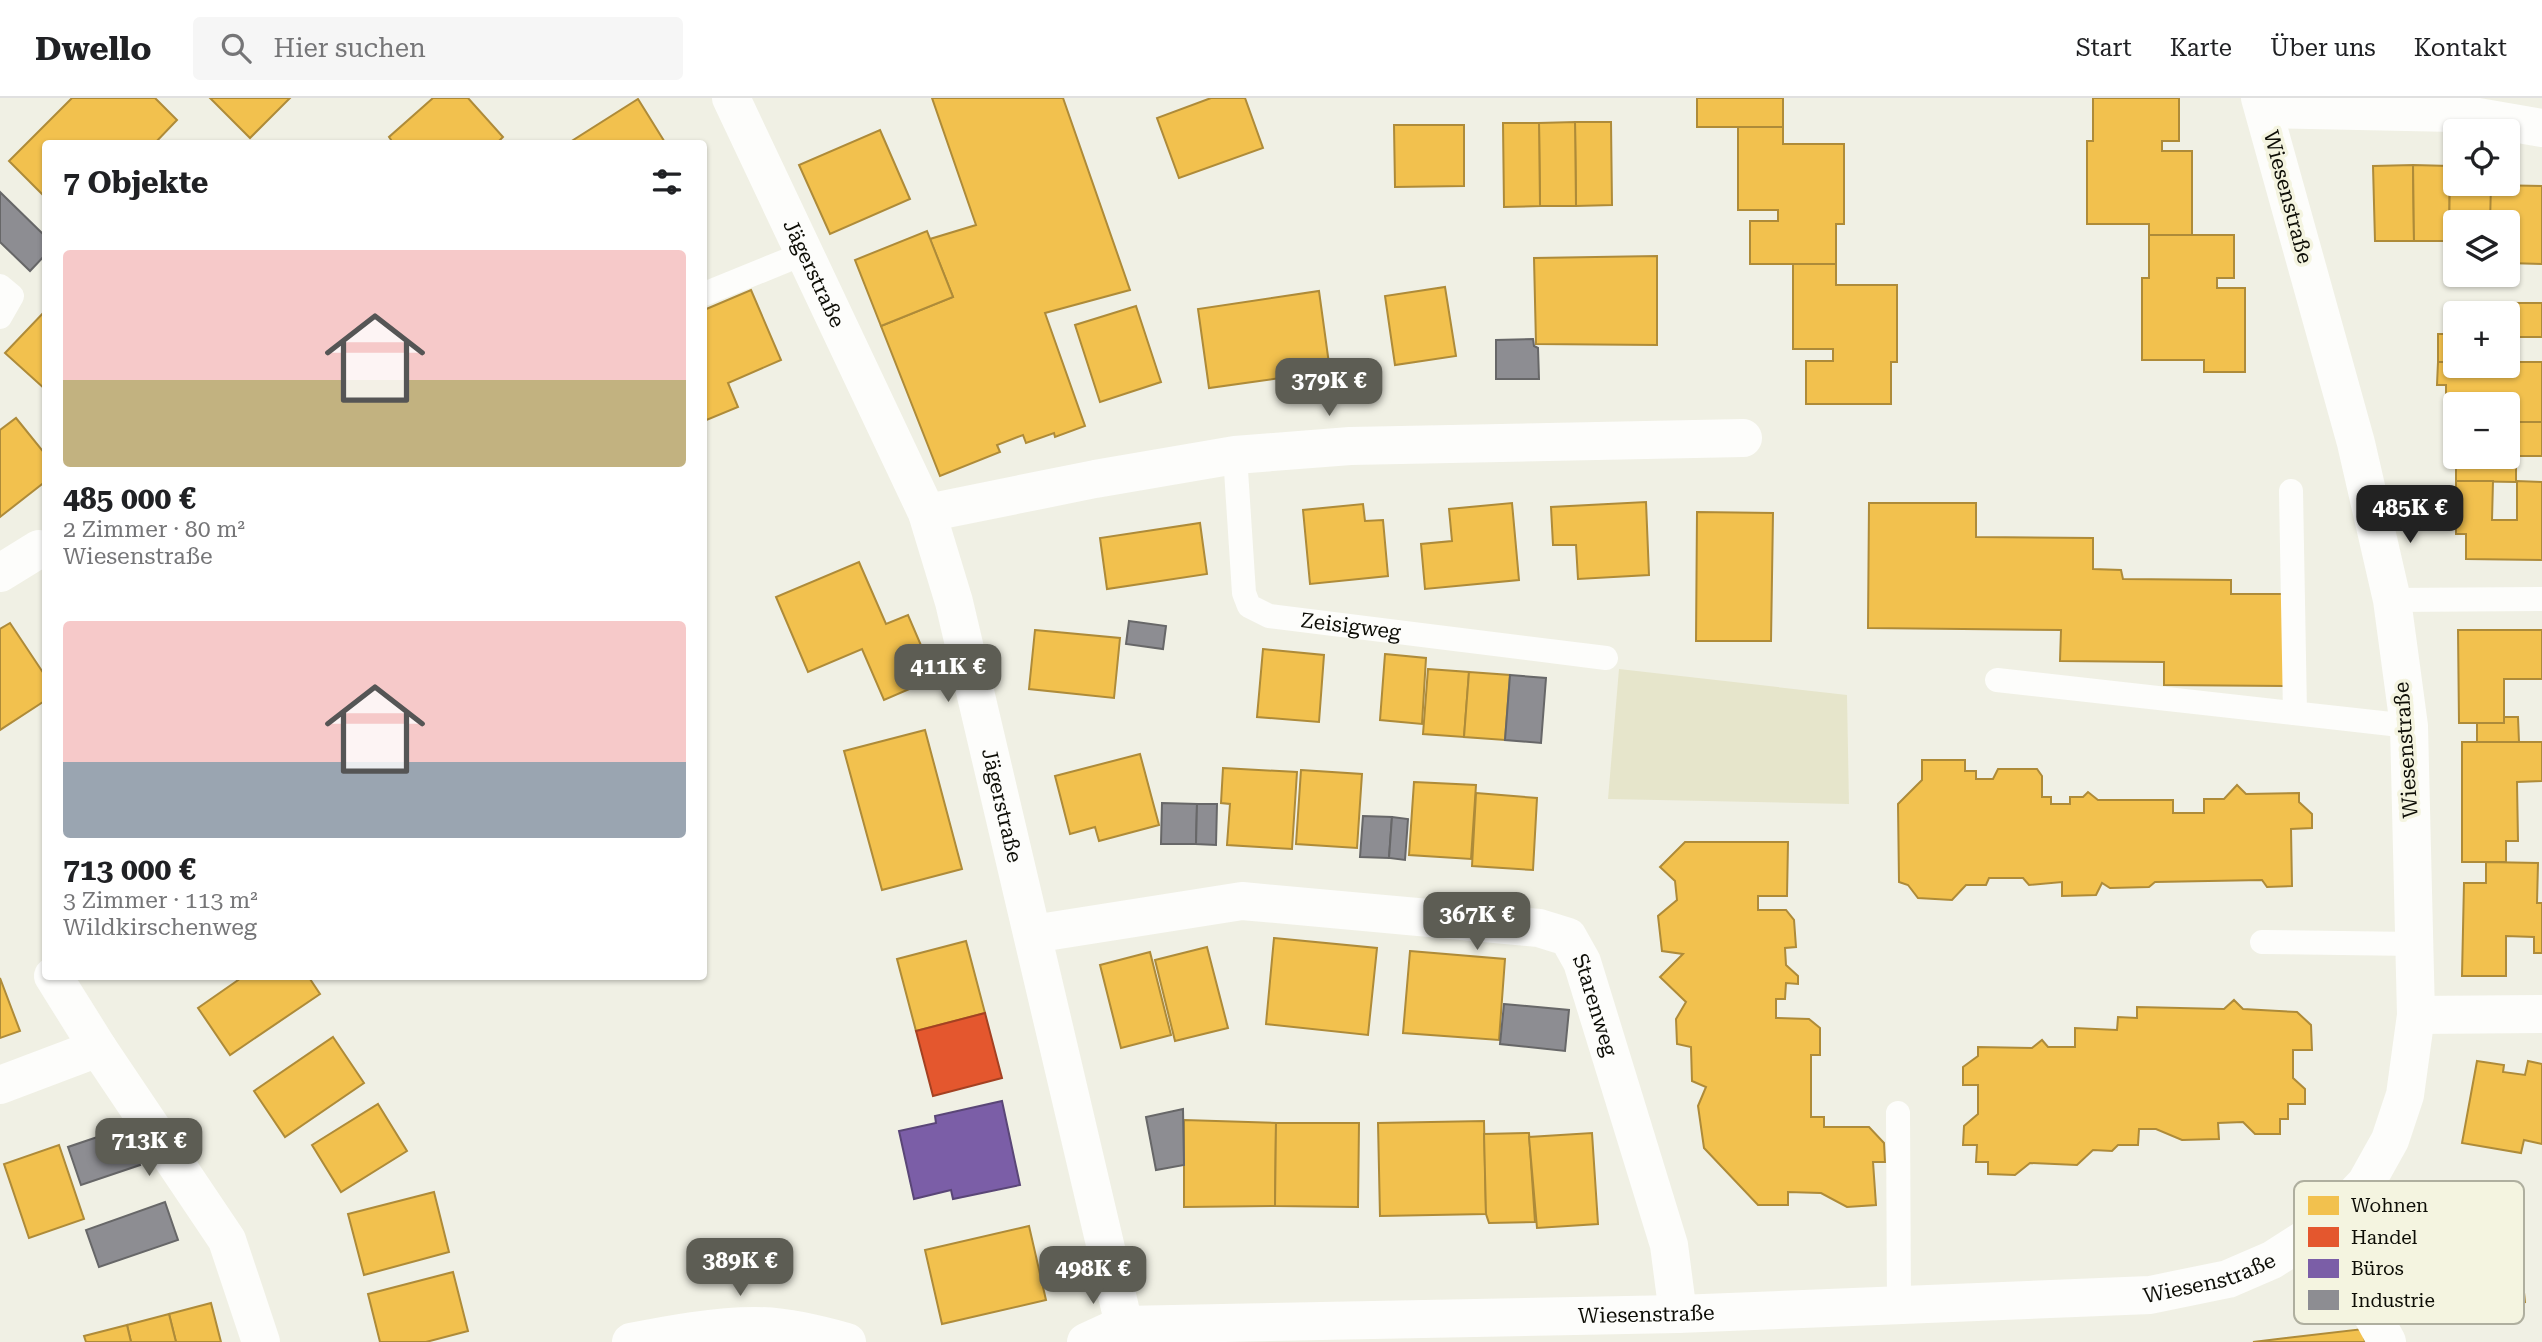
<!DOCTYPE html>
<html lang="de">
<meta charset="utf-8">
<style>
:root{--surface:#fff;--page:#f6f6f6;--text:#202124;--muted:#757577;--line:#e0e0e0;--accent:#5d5d54}
body{margin:0;font-family:"Roboto Serif",serif;background:var(--page);color:var(--text);height:100vh;display:flex;flex-direction:column;font-size:26px;white-space:nowrap}
*{box-sizing:border-box;margin:0}
p{font-size:23px;color:var(--muted)}
.icon{flex:none;width:38px;height:38px;fill:none;stroke:currentColor;stroke-width:2;stroke-linecap:round;stroke-linejoin:round}
.map{position:relative;flex:1;overflow:hidden}
.panel{position:absolute;left:42px;top:42px;width:665px;height:840px;display:flex;flex-direction:column;background:var(--surface);border-radius:7px;box-shadow:0 2px 5px #0004}
.panel>*{flex:none}
.tools{position:absolute;left:2443px;top:21px;display:grid;gap:14px}
.tools a{display:grid;place-items:center;width:77px;height:77px;border-radius:7px;background:var(--surface);box-shadow:0 2px 5px #0004;font-size:35px}
.price{position:absolute;translate:-50% -60px;padding:0 16px;border-radius:14px;background:var(--accent);color:#fff;font-size:23px;line-height:46px;filter:drop-shadow(0 2px 4px #0008)}
.price::after{content:'';position:absolute;left:50%;top:42px;width:21px;height:16px;margin-left:-10px;background:inherit;clip-path:polygon(0 0,100% 0,50% 100%)}
.price.active{background:#222;color:#fff}
ul{padding:0;list-style:none}
li{display:grid;align-content:center;gap:14px;height:371px;padding:0 21px}
li span{display:grid;place-items:center;height:217px;border-radius:7px;color:#555}
li>.icon{margin-inline-start:auto}
span .icon{width:126px;height:126px;fill:#fffc;stroke-width:1}
li b{font-size:30px}
h2{display:flex;justify-content:space-between;align-items:center;height:84px;padding:0 21px;font-size:30px}
header{display:flex;align-items:center;gap:42px;box-sizing:border-box;height:98px;padding:0 35px;background:var(--surface);border-bottom:2px solid var(--line)}
header strong{font-size:33px}
nav{display:flex;gap:38px;margin-inline-start:auto;font-size:24px}
.search{width:490px;height:63px;background:var(--page);display:flex;align-items:center;gap:18px;box-sizing:border-box;padding:0 24px;border-radius:7px;color:var(--muted);font-size:26px}
.map>svg:first-child{display:block}
.green{fill:#e6e5cb}
.homes{fill:#f2c14e;stroke:#ae8b39;stroke-width:2}
.shops{fill:#e4572e;stroke:#a44122;stroke-width:2}
.offices{fill:#7b5ea7;stroke:#5a4677;stroke-width:2}
.industry{fill:#8d8d92;stroke:#676768;stroke-width:2}
.lines{fill:none;stroke-linecap:round;stroke-linejoin:round}
.lane{stroke:#fdfdfb;stroke-width:24}
.street{stroke:#fdfdfb;stroke-width:38}
.labels{text-anchor:middle;dominant-baseline:central;stroke-width:7;stroke-linejoin:round;paint-order:stroke}
.street-label{font-size:21px;fill:#0e0e07;stroke:#f4f4e0}
.key{fill:#f4f4e0;stroke:#afaf9f;stroke-width:2}
.key-label{font-size:19px;fill:#0e0e07}
</style>
<header>
<strong>Dwello</strong>
<div class="search"><svg class="icon" aria-label="search" viewBox="0 0 24 24"><circle cx="10" cy="10" r="6"/><path d="M15 15l6 6"/></svg>Hier suchen</div>
<nav><a>Start</a><a>Karte</a><a>Über uns</a><a>Kontakt</a></nav>
</header>
<div class="map">
<svg width="2542" height="1244" viewBox="0 0 2542 1244">
<rect width="100%" height="100%" fill="#f0f0e4"/>
<path class="green" d="M 1619,571 L 1847,597 L 1849,706 L 1608,701 Z"/>
<g class="homes">
<path d="M 72,0 L 155,0 L 177,22 L 154,46 L 46,46 L 46,100 L 9,63 Z"/>
<path d="M 210,0 L 290,0 L 250,40 Z"/>
<path d="M 433,0 L 468,0 L 503,39 L 496,46 L 394,46 L 389,39 Z"/>
<path d="M 932,0 L 1063,0 L 1130,192 L 1045,215 L 1085,328 L 1055,339 L 1054,335 L 1026,345 L 1023,337 L 997,347 L 1000,354 L 940,378 L 881,228 L 953,199 L 930,141 L 976,127 Z"/>
<path d="M 1211,0 L 1245,0 L 1263,50 L 1179,80 L 1157,20 Z"/>
<rect x="1697" y="0" width="86" height="29"/>
<path d="M 2093,0 L 2179,0 L 2179,43 L 2162,43 L 2162,53 L 2192,53 L 2192,137 L 2149,137 L 2149,126 L 2087,126 L 2087,43 L 2093,43 Z"/>
<path d="M 638,1 L 666,46 L 567,46 Z"/>
<path d="M 1575,24 L 1611,24 L 1612,107 L 1576,108 Z"/>
<path d="M 1575,24 L 1576,108 L 1540,108 L 1539,25 Z"/>
<path d="M 1503,25 L 1539,25 L 1540,108 L 1504,109 Z"/>
<path d="M 1394,27 L 1464,27 L 1464,88 L 1395,89 Z"/>
<path d="M 1738,29 L 1783,29 L 1783,46 L 1844,46 L 1844,126 L 1836,126 L 1836,166 L 1750,166 L 1750,123 L 1778,123 L 1778,112 L 1738,112 Z"/>
<path d="M 880,32 L 910,101 L 830,136 L 799,67 Z"/>
<path d="M 2413,67 L 2414,143 L 2375,143 L 2373,68 Z"/>
<path d="M 2413,67 L 2450,68 L 2449,143 L 2414,143 Z"/>
<path d="M 2450,68 L 2455,68 L 2455,86 L 2491,86 L 2491,124 L 2455,124 L 2455,143 L 2449,143 Z"/>
<path d="M 2491,87 L 2542,88 L 2542,166 L 2508,165 L 2508,124 L 2490,124 Z"/>
<path d="M 927,133 L 953,199 L 881,228 L 855,162 Z"/>
<path d="M 2149,137 L 2234,137 L 2234,180 L 2217,180 L 2217,190 L 2245,190 L 2245,274 L 2204,274 L 2204,262 L 2142,262 L 2142,180 L 2149,180 Z"/>
<path d="M 1657,158 L 1657,247 L 1536,246 L 1534,160 Z"/>
<path d="M 1793,166 L 1836,166 L 1836,187 L 1897,187 L 1897,264 L 1891,264 L 1891,306 L 1806,306 L 1806,263 L 1833,263 L 1833,251 L 1793,251 Z"/>
<path d="M 1445,189 L 1456,258 L 1395,267 L 1385,198 Z"/>
<path d="M 751,192 L 781,262 L 728,285 L 738,309 L 704,323 L 704,212 Z"/>
<path d="M 1319,193 L 1330,273 L 1209,290 L 1198,211 Z"/>
<path d="M 2451,205 L 2542,205 L 2542,239 L 2508,239 L 2508,215 L 2455,215 L 2455,264 L 2438,264 L 2438,236 L 2451,236 Z"/>
<path d="M 1136,208 L 1161,284 L 1100,304 L 1075,227 Z"/>
<path d="M 46,212 L 46,292 L 5,255 Z"/>
<path d="M 2438,264 L 2455,264 L 2455,268 L 2508,268 L 2508,264 L 2542,264 L 2542,324 L 2508,324 L 2508,306 L 2455,306 L 2455,323 L 2446,323 L 2446,287 L 2437,287 Z"/>
<path d="M 16,320 L 46,357 L 46,383 L 0,419 L 0,332 Z"/>
<path d="M 2508,324 L 2542,324 L 2542,358 L 2516,358 L 2516,384 L 2456,383 L 2456,359 L 2508,359 Z"/>
<path d="M 2456,383 L 2493,383 L 2492,422 L 2517,422 L 2517,383 L 2542,384 L 2542,462 L 2466,461 L 2466,436 L 2456,436 Z"/>
<path d="M 1646,404 L 1649,477 L 1578,481 L 1576,447 L 1553,447 L 1551,409 Z"/>
<path d="M 1512,405 L 1519,482 L 1425,491 L 1421,446 L 1452,443 L 1449,411 Z"/>
<path d="M 1869,405 L 1976,405 L 1976,439 L 2093,440 L 2093,471 L 2121,472 L 2123,481 L 2231,482 L 2231,496 L 2285,496 L 2284,588 L 2164,587 L 2164,564 L 2060,563 L 2061,532 L 1868,530 Z"/>
<path d="M 1363,406 L 1365,423 L 1383,422 L 1388,478 L 1310,486 L 1303,412 Z"/>
<path d="M 1697,414 L 1773,415 L 1771,543 L 1696,543 Z"/>
<path d="M 1200,425 L 1207,476 L 1107,491 L 1100,440 Z"/>
<path d="M 859,464 L 886,526 L 908,517 L 935,580 L 884,602 L 862,551 L 808,574 L 776,499 Z"/>
<path d="M 10,525 L 46,579 L 46,602 L 0,632 L 0,531 Z"/>
<path d="M 1035,532 L 1120,540 L 1114,600 L 1029,591 Z"/>
<path d="M 2458,532 L 2542,532 L 2542,581 L 2504,581 L 2504,625 L 2459,625 Z"/>
<path d="M 1263,551 L 1324,557 L 1319,624 L 1257,619 Z"/>
<path d="M 1385,556 L 1426,560 L 1422,626 L 1380,622 Z"/>
<path d="M 1428,571 L 1469,574 L 1464,639 L 1423,636 Z"/>
<path d="M 1469,574 L 1510,577 L 1505,642 L 1464,639 Z"/>
<path d="M 2504,619 L 2518,619 L 2519,644 L 2477,644 L 2477,625 L 2504,625 Z"/>
<path d="M 925,632 L 962,771 L 882,792 L 844,653 Z"/>
<path d="M 2462,644 L 2542,644 L 2542,683 L 2517,684 L 2518,743 L 2506,743 L 2506,764 L 2462,764 Z"/>
<path d="M 1140,656 L 1159,727 L 1099,743 L 1095,729 L 1070,736 L 1055,678 Z"/>
<path d="M 1922,662 L 1965,662 L 1965,673 L 1976,673 L 1976,681 L 1993,681 L 1998,671 L 2037,671 L 2042,678 L 2042,699 L 2051,699 L 2051,706 L 2070,706 L 2070,699 L 2083,699 L 2088,694 L 2098,702 L 2173,702 L 2173,715 L 2204,715 L 2204,701 L 2224,701 L 2237,687 L 2246,696 L 2299,695 L 2299,704 L 2312,716 L 2312,730 L 2291,731 L 2292,788 L 2267,789 L 2262,782 L 2155,784 L 2149,789 L 2110,790 L 2102,785 L 2096,797 L 2062,798 L 2062,784 L 2029,787 L 2023,780 L 1989,780 L 1986,787 L 1966,787 L 1952,802 L 1918,800 L 1908,787 L 1899,784 L 1898,706 L 1922,682 Z"/>
<path d="M 1223,670 L 1297,674 L 1292,751 L 1227,747 L 1230,706 L 1221,705 Z"/>
<path d="M 1301,672 L 1362,676 L 1357,750 L 1296,746 Z"/>
<path d="M 1414,684 L 1476,687 L 1471,761 L 1409,757 Z"/>
<path d="M 1476,695 L 1537,700 L 1533,772 L 1472,768 Z"/>
<path d="M 1685,744 L 1788,744 L 1787,798 L 1758,798 L 1758,812 L 1786,812 L 1794,822 L 1796,849 L 1785,850 L 1786,867 L 1798,878 L 1798,886 L 1786,885 L 1785,901 L 1776,901 L 1776,920 L 1809,921 L 1820,930 L 1820,957 L 1811,957 L 1811,1019 L 1824,1019 L 1824,1029 L 1869,1029 L 1884,1045 L 1885,1064 L 1873,1064 L 1876,1107 L 1847,1109 L 1821,1095 L 1788,1094 L 1788,1107 L 1758,1107 L 1704,1050 L 1698,1008 L 1706,989 L 1692,983 L 1691,949 L 1677,946 L 1676,921 L 1686,904 L 1660,879 L 1683,856 L 1662,853 L 1658,818 L 1677,802 L 1675,783 L 1660,769 Z"/>
<path d="M 2486,764 L 2538,765 L 2537,805 L 2542,805 L 2542,855 L 2534,855 L 2534,839 L 2506,838 L 2506,878 L 2462,878 L 2464,785 L 2486,785 Z"/>
<path d="M 1274,840 L 1377,850 L 1368,937 L 1266,926 Z"/>
<path d="M 966,843 L 985,915 L 916,933 L 897,861 Z"/>
<path d="M 1207,849 L 1228,930 L 1175,943 L 1155,862 Z"/>
<path d="M 1410,853 L 1505,861 L 1499,942 L 1403,935 Z"/>
<path d="M 1150,854 L 1171,937 L 1121,950 L 1100,867 Z"/>
<path d="M 244,878 L 308,878 L 320,896 L 230,957 L 198,910 Z"/>
<path d="M 0,880 L 20,933 L 0,940 Z"/>
<path d="M 2234,902 L 2243,911 L 2297,914 L 2311,927 L 2312,952 L 2293,952 L 2293,980 L 2305,991 L 2305,1006 L 2288,1006 L 2288,1021 L 2280,1021 L 2280,1036 L 2255,1036 L 2243,1024 L 2218,1025 L 2219,1041 L 2182,1042 L 2156,1031 L 2139,1031 L 2138,1047 L 2118,1047 L 2112,1053 L 2093,1052 L 2077,1067 L 2030,1065 L 2015,1077 L 1988,1076 L 1988,1064 L 1976,1064 L 1977,1047 L 1963,1047 L 1964,1028 L 1978,1016 L 1978,987 L 1963,987 L 1963,969 L 1978,958 L 1978,949 L 2032,950 L 2042,942 L 2048,949 L 2075,949 L 2075,930 L 2117,932 L 2118,919 L 2137,920 L 2137,909 L 2224,911 Z"/>
<path d="M 333,939 L 364,985 L 285,1039 L 254,993 Z"/>
<path d="M 2477,963 L 2504,967 L 2503,974 L 2525,977 L 2528,963 L 2542,966 L 2542,1046 L 2524,1042 L 2521,1055 L 2462,1045 Z"/>
<path d="M 378,1006 L 407,1053 L 341,1094 L 312,1047 Z"/>
<path d="M 1184,1022 L 1276,1025 L 1275,1108 L 1184,1109 Z"/>
<path d="M 1484,1023 L 1486,1116 L 1380,1118 L 1378,1025 Z"/>
<path d="M 1276,1025 L 1359,1025 L 1358,1109 L 1275,1108 Z"/>
<path d="M 1529,1035 L 1535,1124 L 1489,1125 L 1486,1116 L 1484,1036 Z"/>
<path d="M 1592,1035 L 1598,1126 L 1537,1130 L 1529,1039 Z"/>
<path d="M 59,1047 L 84,1121 L 29,1140 L 4,1066 Z"/>
<path d="M 434,1094 L 449,1154 L 364,1177 L 348,1116 Z"/>
<path d="M 2517,1126 L 2525,1204 L 2454,1211 L 2453,1200 L 2432,1202 L 2421,1195 L 2420,1185 L 2429,1177 L 2426,1146 L 2456,1143 L 2455,1132 Z"/>
<path d="M 1029,1128 L 1046,1202 L 942,1226 L 925,1152 Z"/>
<path d="M 453,1174 L 468,1233 L 426,1244 L 380,1244 L 368,1196 Z"/>
<path d="M 211,1205 L 221,1244 L 176,1244 L 169,1216 Z"/>
<path d="M 169,1216 L 176,1244 L 131,1244 L 127,1227 Z"/>
<path d="M 127,1227 L 131,1244 L 86,1244 L 84,1238 Z"/>
<path d="M 2363,1231 L 2365,1244 L 2253,1244 Z"/>
</g>
<path class="shops" d="M 985,915 L 1002,980 L 933,998 L 916,933 Z"/>
<path class="offices" d="M 1002,1003 L 1020,1087 L 953,1101 L 951,1092 L 914,1101 L 899,1033 L 936,1025 L 935,1018 Z"/>
<g class="industry">
<path d="M 0,94 L 46,139 L 46,156 L 30,173 L 0,144 Z"/>
<path d="M 1533,241 L 1534,248 L 1538,250 L 1539,281 L 1496,281 L 1496,242 Z"/>
<path d="M 1129,523 L 1166,528 L 1163,551 L 1126,546 Z"/>
<path d="M 1510,577 L 1546,580 L 1541,645 L 1505,642 Z"/>
<path d="M 1162,705 L 1197,706 L 1196,746 L 1161,746 Z"/>
<path d="M 1197,706 L 1217,706 L 1216,747 L 1196,746 Z"/>
<path d="M 1363,718 L 1392,719 L 1389,760 L 1360,759 Z"/>
<path d="M 1392,719 L 1408,721 L 1405,762 L 1389,760 Z"/>
<path d="M 1504,906 L 1569,912 L 1565,953 L 1500,946 Z"/>
<path d="M 1183,1011 L 1184,1067 L 1156,1072 L 1146,1019 Z"/>
<path d="M 127,1029 L 140,1067 L 81,1087 L 68,1049 Z"/>
<path d="M 165,1104 L 178,1142 L 99,1169 L 86,1132 Z"/>
</g>
<g class="lines">
<g class="lane">
<path d="M 0,188 L 12,198 L 0,219"/>
<path d="M 704,196 L 805,155"/>
<path id="s1" d="M 1235,357 L 1244,495 L 1249,508 L 1269,518 L 1606,560"/>
<path d="M 2291,393 L 2295,615"/>
<path d="M 2392,502 L 2542,501"/>
<path d="M 1997,582 L 2409,628"/>
<path d="M 2262,844 L 2415,846"/>
<path d="M 1898,1015 L 1899,1208"/>
</g>
<g class="street">
<path id="s2" d="M 731,0 L 927,415 L 954,504 L 1128,1244"/>
<path d="M 2264,11 L 2455,15 L 2542,30"/>
<path d="M 927,415 L 1095,381 L 1235,357 L 1350,348 L 1743,340"/>
<path d="M 0,475 L 39,451"/>
<path id="s3" d="M 1033,836 L 1242,803 L 1539,830 L 1568,839 L 1582,864 L 1669,1147 L 1678,1216"/>
<path d="M 53,878 L 98,950"/>
<path d="M 2416,917 L 2542,916"/>
<path d="M 0,987 L 98,950 L 227,1142 L 261,1244"/>
<path d="M 2324,1129 L 2387,1244"/>
<path d="M 631,1244 C 671,1236 715,1228 755,1228 C 786,1228 817,1236 847,1244"/>
<path id="s4" d="M 1086,1244 L 1123,1227 L 1678,1216 L 2150,1197 L 2228,1181 L 2272,1162 L 2324,1129 L 2366,1085 L 2390,1042 L 2405,997 L 2416,917 L 2409,628 L 2392,502 L 2356,345 L 2260,0"/>
</g>
</g>
<g class="labels">
<g class="street-label">
<text transform="translate(2288 99) rotate(75)">Wiesenstraße</text>
<text stroke="none"><textPath href="#s2" startOffset="194">Jägerstraße</textPath></text>
<text stroke="none"><textPath href="#s1" startOffset="257">Zeisigweg</textPath></text>
<text transform="translate(2406 652) rotate(-94)">Wiesenstraße</text>
<text stroke="none"><textPath href="#s2" startOffset="761">Jägerstraße</textPath></text>
<text stroke="none"><textPath href="#s3" startOffset="614">Starenweg</textPath></text>
<text stroke="none"><textPath href="#s4" startOffset="1130">Wiesenstraße</textPath></text>
<text stroke="none"><textPath href="#s4" startOffset="564">Wiesenstraße</textPath></text>
</g>
</g>
<rect x="2294" y="1083" width="230" height="143" rx="10" class="key"/>
<rect x="2308" y="1098" width="31" height="19" fill="#f2c14e"/>
<rect x="2308" y="1129" width="31" height="20" fill="#e4572e"/>
<rect x="2308" y="1161" width="31" height="19" fill="#7b5ea7"/>
<rect x="2308" y="1192" width="31" height="20" fill="#8d8d92"/>
<g class="key-label">
<text x="2351" y="1114">Wohnen</text>
<text x="2351" y="1146">Handel</text>
<text x="2351" y="1177">Büros</text>
<text x="2351" y="1209">Industrie</text>
</g>
</svg>
<div class="tools">
<a><svg class="icon" aria-label="locate" viewBox="0 0 24 24"><circle cx="12" cy="12" r="6"/><path d="M12 2v4M12 18v4M2 12h4M18 12h4"/></svg></a>
<a><svg class="icon" aria-label="layers" viewBox="0 0 24 24"><path d="M12 4l9 5-9 5-9-5zM3 14l9 5 9-5"/></svg></a>
<a>+</a>
<a>−</a>
</div>
<b class="price" style="left:1329px;top:320px">379K €</b>
<b class="price active" style="left:2410px;top:447px">485K €</b>
<b class="price" style="left:948px;top:606px">411K €</b>
<b class="price" style="left:1477px;top:854px">367K €</b>
<b class="price" style="left:149px;top:1080px">713K €</b>
<b class="price" style="left:740px;top:1200px">389K €</b>
<b class="price" style="left:1093px;top:1208px">498K €</b>
<section class="panel">
<h2>7 Objekte<svg class="icon" aria-label="filters" viewBox="0 0 24 24"><path d="M4 7h16M4 17h16"/><circle cx="9" cy="7" r="2"/><circle cx="15" cy="17" r="2"/></svg></h2>
<ul>
<li><span style="background:linear-gradient(#f6c9c9 60%,#c2b280 0)"><svg class="icon" aria-label="home" viewBox="0 0 24 24"><path d="M3 11l9-7 9 7M6 9v11h12V9"/></svg></span><div><b>485 000 €</b><p>2 Zimmer · 80 m²</p><p>Wiesenstraße</p></div></li>
<li><span style="background:linear-gradient(#f6c9c9 65%,#9aa5b1 0)"><svg class="icon" aria-label="home" viewBox="0 0 24 24"><path d="M3 11l9-7 9 7M6 9v11h12V9"/></svg></span><div><b>713 000 €</b><p>3 Zimmer · 113 m²</p><p>Wildkirschenweg</p></div></li>
</ul>
</section>
</div>
